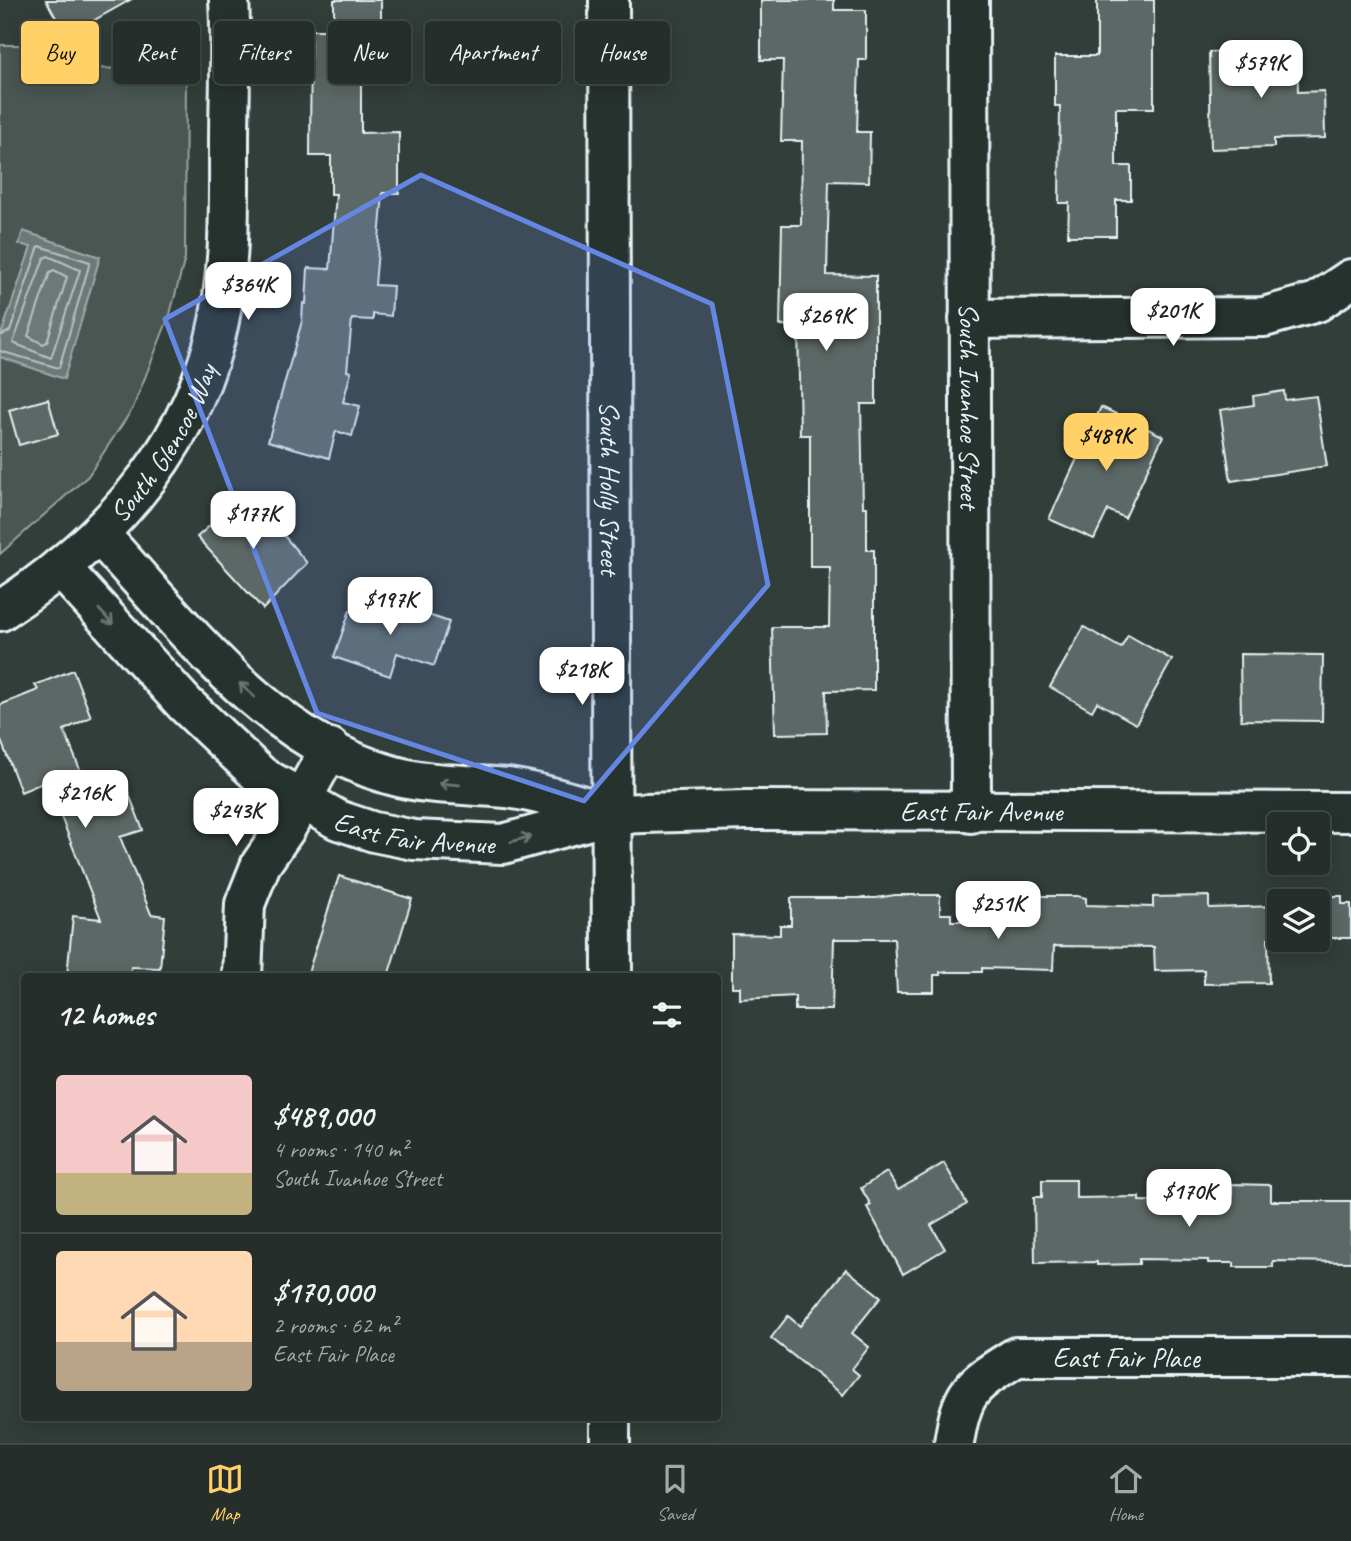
<!DOCTYPE html>
<meta charset="utf-8">
<style>
:root{--surface:#262e2b;--page:#323a37;--text:#f1f3f6;--muted:#a4a8a9;--line:#424a47;--accent:#ffd166}
body{margin:0;font-family:Caveat,sans-serif;background:var(--page);color:var(--text);height:100vh;display:flex;flex-direction:column;font-size:26px;white-space:nowrap}
*{box-sizing:border-box;margin:0}
p{font-size:23px;color:var(--muted)}
.icon{flex:none;width:38px;height:38px;fill:none;stroke:currentColor;stroke-width:2;stroke-linecap:round;stroke-linejoin:round}
.map{position:relative;flex:1;overflow:hidden}
.details{position:absolute;left:21px;top:973px;width:700px;height:448px;display:flex;flex-direction:column;background:var(--surface);border-radius:7px;box-shadow:0 4px 18px #0003,0 0 0 2px var(--line)}
.details>*{flex:none}
.top-card{position:absolute;left:21px;top:21px;width:700px;height:63px;display:flex;gap:14px}
.fabs{position:absolute;left:1267px;top:812px;display:grid;gap:14px}
.fabs a{display:grid;place-items:center;width:63px;height:63px;border-radius:7px;background:var(--surface);box-shadow:0 4px 18px #0003,0 0 0 2px var(--line);font-size:35px}
.price{position:absolute;translate:-50% -60px;padding:0 16px;border-radius:14px;background:#fff;color:#222;font-size:23px;line-height:46px;filter:drop-shadow(0 2px 4px #0008)}
.price::after{content:'';position:absolute;left:50%;top:42px;width:21px;height:16px;margin-left:-10px;background:inherit;clip-path:polygon(0 0,100% 0,50% 100%)}
.price.active{background:var(--accent);color:#111}
ul{padding:0;list-style:none}
li{display:flex;align-items:center;gap:21px;height:175px;padding:0 35px}
li+li{border-top:2px solid var(--line)}
li span{display:grid;place-items:center;flex:none;width:196px;height:140px;border-radius:7px;color:#555}
li>.icon{margin-inline-start:auto}
span .icon{width:84px;height:84px;fill:#fffc;stroke-width:1}
li b{font-size:30px}
h2{display:flex;justify-content:space-between;align-items:center;height:84px;padding:0 35px;font-size:30px}
.pill{padding:0 24px;border-radius:7px;background:var(--surface);box-shadow:0 4px 18px #0003,0 0 0 2px var(--line);font-size:24px;line-height:63px}
.pill.active{background:var(--accent);color:#111}
.menu{display:flex;justify-content:space-around;align-items:center;height:98px;border-top:2px solid var(--line);background:var(--surface);font-size:19px;color:var(--muted)}
.menu a{display:grid;justify-items:center;gap:4px}
.menu .active{color:var(--accent)}
.map>svg:first-child{display:block}
.green{fill:#495651;stroke:#98a4a4;stroke-width:2}
.water{fill:#6d7978;stroke:#9ea9ab;stroke-width:2}
.lines{fill:none;stroke-linecap:round;stroke-linejoin:round}
.shore{stroke:#b7c1c5;stroke-width:2}
.building{fill:#5c6865;stroke:#e8f1f8;stroke-width:2}
.minor-casing{stroke:#e8f1f8;stroke-width:44}
.secondary-casing{stroke:#e8f1f8;stroke-width:44}
.minor{stroke:#26332d;stroke-width:38}
.secondary{stroke:#26332d;stroke-width:38}
.oneway{stroke:#6a7674}
.marked{fill:#6487e3;fill-opacity:0.2;stroke:#6487e3;stroke-width:5;stroke-linejoin:round}
.labels{text-anchor:middle;dominant-baseline:central;stroke-width:6;stroke-linejoin:round;paint-order:stroke}
.street-label{font-size:28px;fill:#e8f1f8;stroke:#26332d}
</style>
<div class="map">
<svg width="1351" height="1443" viewBox="0 0 1351 1443">
<rect width="100%" height="100%" fill="#323e39"/>
<filter id="ink" filterUnits="userSpaceOnUse"><feTurbulence type="fractalNoise" baseFrequency=".0143" numOctaves="2"/><feDisplacementMap in="SourceGraphic" scale="14" xChannelSelector="R" yChannelSelector="G"/><feConvolveMatrix kernelMatrix="1 2 1 2 8 2 1 2 1" color-interpolation-filters="sRGB"/></filter>
<g filter="url(#ink)">
<path class="green" d="M 0,45 L 65,45 L 83,68 L 186,70 L 185,258 L 170,314 L 133,408 L 88,476 L 0,554 Z"/>
<path class="water" d="M 23,231 L 100,257 L 64,379 L 0,357 L 0,338 L 31,247 L 19,244 Z"/>
<g class="lines">
<g class="shore">
<path d="M 48,256 L 80,270 L 51,358 L 13,343 L 44,258 Z"/>
<path d="M 54,270 L 67,277 L 47,342 L 43,344 L 28,336 L 50,272 Z"/>
<path d="M 0,336 L 10,331 L 39,246 L 90,262 L 59,368 L 0,351"/>
</g>
</g>
<g class="building">
<path d="M 46,0 L 130,0 L 66,36 Z"/>
<path d="M 334,0 L 381,0 L 381,77 L 361,77 L 361,133 L 399,132 L 399,193 L 383,193 L 375,285 L 393,286 L 391,316 L 373,314 L 373,320 L 352,319 L 347,371 L 351,372 L 343,402 L 360,406 L 352,436 L 336,431 L 329,458 L 268,441 L 302,321 L 303,303 L 306,304 L 308,268 L 330,269 L 336,194 L 331,194 L 331,156 L 310,156 L 311,30 L 334,30 Z"/>
<path d="M 761,0 L 834,0 L 834,10 L 866,10 L 866,60 L 859,60 L 857,132 L 870,132 L 869,182 L 829,181 L 827,275 L 876,276 L 876,404 L 861,404 L 863,507 L 867,507 L 867,550 L 874,550 L 874,690 L 826,691 L 827,733 L 775,734 L 772,627 L 829,627 L 830,567 L 810,567 L 810,435 L 800,435 L 798,326 L 780,325 L 782,225 L 801,225 L 802,141 L 781,141 L 783,60 L 761,60 Z"/>
<path d="M 1097,0 L 1154,0 L 1154,108 L 1116,108 L 1116,166 L 1131,166 L 1131,200 L 1116,200 L 1116,236 L 1068,236 L 1069,203 L 1059,203 L 1060,106 L 1055,106 L 1055,56 L 1097,56 Z"/>
<path d="M 1297,50 L 1298,92 L 1324,91 L 1325,138 L 1274,139 L 1274,147 L 1211,149 L 1209,52 Z"/>
<path d="M 1284,391 L 1285,400 L 1316,396 L 1327,466 L 1231,481 L 1220,410 L 1254,405 L 1253,396 Z"/>
<path d="M 48,399 L 58,434 L 19,445 L 9,410 Z"/>
<path d="M 1101,407 L 1163,436 L 1125,518 L 1108,510 L 1094,539 L 1049,519 Z"/>
<path d="M 243,496 L 268,523 L 271,520 L 307,563 L 263,609 L 197,537 Z"/>
<path d="M 378,598 L 449,622 L 434,666 L 397,653 L 390,676 L 334,657 L 350,610 L 371,617 Z"/>
<path d="M 1084,627 L 1121,648 L 1128,635 L 1172,660 L 1136,724 L 1097,702 L 1092,711 L 1050,687 Z"/>
<path d="M 1240,654 L 1323,655 L 1322,721 L 1241,720 Z"/>
<path d="M 73,670 L 91,717 L 64,730 L 87,787 L 121,774 L 143,830 L 120,837 L 151,914 L 165,916 L 160,968 L 131,967 L 130,976 L 67,976 L 73,916 L 101,919 L 47,781 L 21,792 L 0,738 L 0,705 L 38,690 L 35,685 Z"/>
<path d="M 339,876 L 412,899 L 388,976 L 307,976 Z"/>
<path d="M 895,895 L 940,895 L 940,914 L 951,914 L 951,921 L 1013,921 L 1014,899 L 1034,896 L 1077,896 L 1086,898 L 1086,905 L 1153,907 L 1153,897 L 1209,896 L 1209,908 L 1279,906 L 1279,938 L 1268,938 L 1269,983 L 1204,984 L 1204,970 L 1155,971 L 1154,947 L 1054,946 L 1053,970 L 982,968 L 982,972 L 940,972 L 940,975 L 934,975 L 934,992 L 897,992 L 894,939 L 834,939 L 832,1010 L 795,1010 L 795,996 L 740,999 L 740,987 L 732,987 L 732,934 L 780,935 L 780,925 L 791,925 L 791,898 L 876,898 Z"/>
<path d="M 1302,896 L 1342,896 L 1342,904 L 1351,904 L 1351,938 L 1318,938 L 1318,901 L 1302,901 Z"/>
<path d="M 944,1163 L 967,1204 L 931,1225 L 945,1249 L 903,1274 L 867,1207 L 871,1205 L 861,1188 L 887,1172 L 898,1190 Z"/>
<path d="M 1042,1180 L 1076,1180 L 1076,1198 L 1139,1197 L 1139,1201 L 1232,1203 L 1232,1184 L 1271,1185 L 1271,1201 L 1351,1201 L 1351,1262 L 1273,1261 L 1273,1267 L 1234,1267 L 1234,1263 L 1208,1263 L 1208,1260 L 1139,1259 L 1139,1264 L 1097,1265 L 1097,1262 L 1035,1263 L 1034,1197 L 1042,1197 Z"/>
<path d="M 846,1269 L 881,1297 L 852,1333 L 869,1347 L 852,1369 L 859,1375 L 843,1395 L 771,1338 L 788,1316 L 800,1326 Z"/>
</g>
<g class="lines">
<g class="minor-casing">
<g id="minor">
<path id="s1" d="M 969,0 L 971,813"/>
<path d="M 969,319 L 1264,317 L 1317,302 L 1351,279"/>
<path d="M 100,535 C 183,625 268,741 391,775 C 429,786 468,784 507,788 C 541,792 577,805 610,813"/>
<path id="s2" d="M 60,567 L 185,704 L 261,776 L 338,820 L 374,832 L 414,840 L 503,844 L 612,814 L 746,810 L 1351,812"/>
<path id="s3" d="M 0,611 C 102,544 183,460 215,339 C 231,275 229,208 229,143 C 229,96 232,47 229,0"/>
<path d="M 242,976 L 245,904 L 261,864 L 286,828 L 330,748"/>
<path id="s4" d="M 954,1443 C 962,1389 972,1385 1016,1357 L 1351,1357"/>
</g>
</g>
<g class="secondary-casing">
<g id="secondary">
<path id="s5" d="M 609,0 L 612,976"/>
<path d="M 610,1443 L 610,1418"/>
</g>
</g>
<use href="#minor" class="minor"/>
<use href="#secondary" class="secondary"/>
</g>
<defs><path id="oneway-shaft" d="M-6 0H5M1.5-3L5.5 0L1.5 3" fill="none" stroke-width="1.6" stroke-linecap="round" stroke-linejoin="round" transform="scale(1.75)"/></defs>
<g class="oneway">
<use href="#oneway-shaft" transform="translate(106 617) rotate(48)"/>
<use href="#oneway-shaft" transform="translate(247 690) rotate(-137)"/>
<use href="#oneway-shaft" transform="translate(449 784) rotate(-175)"/>
<use href="#oneway-shaft" transform="translate(521 839) rotate(-16)"/>
</g>
</g>
<path class="marked" d="M 421,175 L 712,304 L 768,585 L 584,801 L 317,713 L 165,319 Z"/>
<g class="labels">
<g class="street-label">
<text stroke="none"><textPath href="#s1" startOffset="406">South Ivanhoe Street</textPath></text>
<text stroke="none"><textPath href="#s3" startOffset="238">South Glencoe Way</textPath></text>
<text stroke="none"><textPath href="#s5" startOffset="488">South Holly Street</textPath></text>
<text stroke="none"><textPath href="#s2" startOffset="1029">East Fair Avenue</textPath></text>
<text stroke="none"><textPath href="#s2" startOffset="457">East Fair Avenue</textPath></text>
<text stroke="none"><textPath href="#s4" startOffset="222">East Fair Place</textPath></text>
</g>
</g>
</svg>
<div class="fabs">
<a><svg class="icon" aria-label="locate" viewBox="0 0 24 24"><circle cx="12" cy="12" r="6"/><path d="M12 2v4M12 18v4M2 12h4M18 12h4"/></svg></a>
<a><svg class="icon" aria-label="layers" viewBox="0 0 24 24"><path d="M12 4l9 5-9 5-9-5zM3 14l9 5 9-5"/></svg></a>
</div>
<b class="price" style="left:1261px;top:100px">$579K</b>
<b class="price" style="left:248px;top:322px">$364K</b>
<b class="price" style="left:1173px;top:348px">$201K</b>
<b class="price" style="left:826px;top:353px">$269K</b>
<b class="price active" style="left:1106px;top:473px">$489K</b>
<b class="price" style="left:253px;top:551px">$177K</b>
<b class="price" style="left:390px;top:637px">$197K</b>
<b class="price" style="left:582px;top:707px">$218K</b>
<b class="price" style="left:85px;top:830px">$216K</b>
<b class="price" style="left:236px;top:848px">$243K</b>
<b class="price" style="left:998px;top:941px">$251K</b>
<b class="price" style="left:1189px;top:1229px">$170K</b>
<div class="top-card">
<a class="pill active">Buy</a>
<a class="pill">Rent</a>
<a class="pill">Filters</a>
<a class="pill">New</a>
<a class="pill">Apartment</a>
<a class="pill">House</a>
</div>
<section class="details">
<h2>12 homes<svg class="icon" aria-label="filters" viewBox="0 0 24 24"><path d="M4 7h16M4 17h16"/><circle cx="9" cy="7" r="2"/><circle cx="15" cy="17" r="2"/></svg></h2>
<ul>
<li><span style="background:linear-gradient(#f6c9c9 70%,#c2b280 0)"><svg class="icon" aria-label="home" viewBox="0 0 24 24"><path d="M3 11l9-7 9 7M6 9v11h12V9"/></svg></span><div><b>$489,000</b><p>4 rooms · 140 m²</p><p>South Ivanhoe Street</p></div></li>
<li><span style="background:linear-gradient(#ffd9b3 65%,#b9a48a 0)"><svg class="icon" aria-label="home" viewBox="0 0 24 24"><path d="M3 11l9-7 9 7M6 9v11h12V9"/></svg></span><div><b>$170,000</b><p>2 rooms · 62 m²</p><p>East Fair Place</p></div></li>
</ul>
</section>
</div>
<nav class="menu">
<a class="active"><svg class="icon" aria-label="map" viewBox="0 0 24 24"><path d="M3 6l6-2 6 2 6-2v14l-6 2-6-2-6 2zM9 4v14M15 6v14"/></svg>Map</a>
<a><svg class="icon" aria-label="saved" viewBox="0 0 24 24"><path d="M7 4h10v16l-5-4-5 4z"/></svg>Saved</a>
<a><svg class="icon" aria-label="home" viewBox="0 0 24 24"><path d="M3 11l9-7 9 7M6 9v11h12V9"/></svg>Home</a>
</nav>
